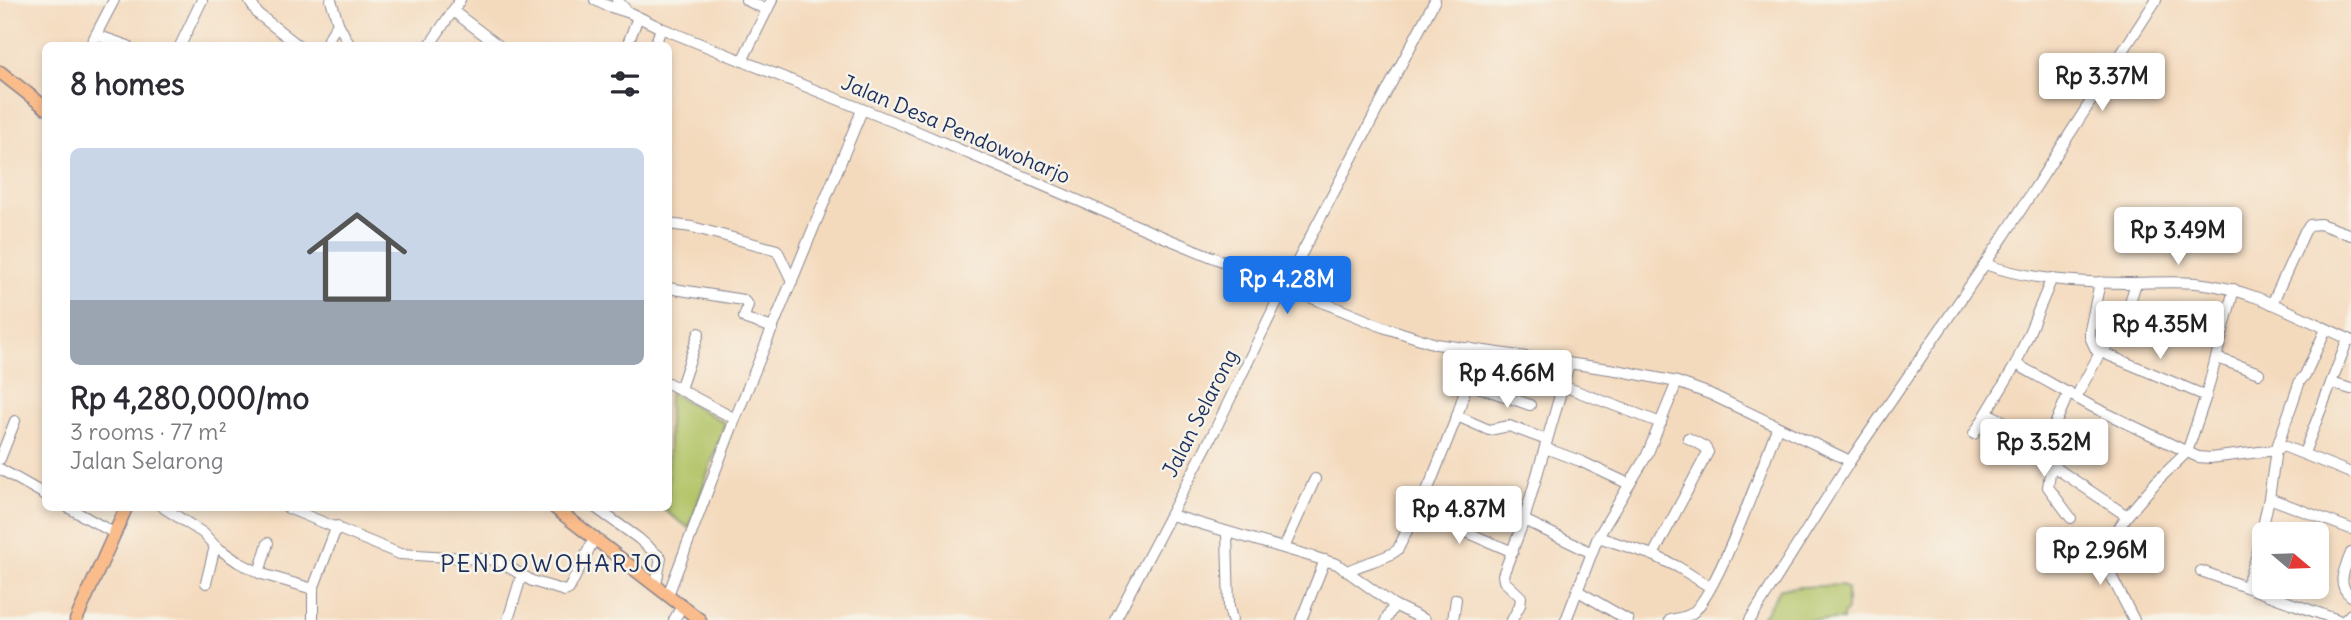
<!DOCTYPE html>
<meta charset="utf-8">
<style>
:root{--surface:#fff;--page:#f2f2f3;--text:#2b2b33;--muted:#7c7c81;--accent:#1a73e8}
body{margin:0;font-family:Delius,sans-serif;background:var(--page);color:var(--text);height:100vh;display:flex;flex-direction:column;font-size:26px;white-space:nowrap}
*{box-sizing:border-box;margin:0}
p{font-size:23px;color:var(--muted)}
.icon{flex:none;width:38px;height:38px;fill:none;stroke:currentColor;stroke-width:2;stroke-linecap:round;stroke-linejoin:round}
.map{position:relative;flex:1;overflow:hidden}
.side{position:absolute;left:42px;top:42px;width:630px;height:469px;display:flex;flex-direction:column;background:var(--surface);border-radius:10px;box-shadow:0 4px 10px #0003}
.side>*{flex:none}
.needle{width:46px;rotate:109deg}
.buttons{position:absolute;left:2252px;top:522px;display:grid;gap:14px}
.buttons a{display:grid;place-items:center;width:77px;height:77px;border-radius:10px;background:var(--surface);box-shadow:0 4px 10px #0003;font-size:35px}
.price{position:absolute;translate:-50% -60px;padding:0 16px;border-radius:7px;background:#fff;color:#222;font-size:23px;line-height:46px;filter:drop-shadow(0 2px 4px #0008)}
.price::after{content:'';position:absolute;left:50%;top:42px;width:21px;height:16px;margin-left:-10px;background:inherit;clip-path:polygon(0 0,100% 0,50% 100%)}
.price.selected{background:var(--accent);color:#fff}
ul{padding:0;list-style:none}
li{display:grid;align-content:center;gap:14px;height:371px;padding:0 28px}
li span{display:grid;place-items:center;height:217px;border-radius:10px;color:#555}
li>.icon{margin-inline-start:auto}
span .icon{width:126px;height:126px;fill:#fffc;stroke-width:1}
li b{font-size:30px}
h2{display:flex;justify-content:space-between;align-items:center;height:84px;padding:0 28px;font-size:30px}
.map>svg:first-child{display:block}
.green{fill:#b2c467;stroke:#667a62;stroke-width:2}
.lines{fill:none;stroke-linecap:round;stroke-linejoin:round}
.minor-casing{stroke:#88848e;stroke-width:12}
.major-casing{stroke:#88848e;stroke-width:15}
.minor{stroke:#fff;stroke-width:10}
.major{stroke:#fabc8b;stroke-width:12}
.labels{text-anchor:middle;dominant-baseline:central;stroke-width:5;stroke-linejoin:round;paint-order:stroke}
.street-label{font-size:21px;fill:#1b2f5e;stroke:#f7f3e8}
.quarter-label{font-size:24px;letter-spacing:2px;fill:#1b2f5e;stroke:#f7f3e8}
</style>
<div class="map">
<svg width="2351" height="620" viewBox="0 0 2351 620">
<rect width="100%" height="100%" fill="#f7f3e8"/>
<filter id="ink" filterUnits="userSpaceOnUse"><feTurbulence type="fractalNoise" baseFrequency=".0143" numOctaves="2"/><feDisplacementMap in="SourceGraphic" scale="14" xChannelSelector="R" yChannelSelector="G"/><feConvolveMatrix kernelMatrix="1 2 1 2 8 2 1 2 1" color-interpolation-filters="sRGB"/></filter>
<filter id="wash" filterUnits="userSpaceOnUse"><feTurbulence type="fractalNoise" baseFrequency=".00686" numOctaves="4" result="noise"/><feDisplacementMap in="SourceGraphic" scale="28" xChannelSelector="R" yChannelSelector="G"/><feGaussianBlur stdDeviation="1.57" result="paint"/><feColorMatrix in="noise" values="0 0 0 0 0 0 0 0 0 0 0 0 0 0 0 0 0 1.4 0 .05"/><feComposite in="paint" operator="in"/></filter>
<g filter="url(#wash)">
<rect width="100%" height="100%" fill="#f4dabd"/>
<g class="green">
<path d="M 669,392 L 725,423 L 689,528 L 661,508 L 668,508 Z"/>
<path d="M 1842,585 L 1847,589 L 1847,610 L 1843,615 L 1843,620 L 1761,620 L 1781,588 Z"/>
</g>
</g>
<g filter="url(#ink)">
<g class="lines">
<g class="minor-casing">
<g id="minor">
<path d="M 331,0 L 338,23 L 350,46"/>
<path d="M 595,0 L 605,5 L 627,12"/>
<path d="M 617,0 L 628,12 L 661,28 L 909,128 L 1161,236 L 1383,327 L 1436,344 L 1616,370 L 1677,382 L 1710,394 L 1850,461"/>
<path d="M 746,0 L 767,10"/>
<path d="M 250,2 L 258,14 L 299,46"/>
<path d="M 453,11 L 499,46"/>
<path d="M 96,35 L 128,46"/>
<path d="M 90,46 L 114,0"/>
<path d="M 180,46 L 202,0"/>
<path d="M 324,46 L 338,23"/>
<path d="M 429,46 L 460,0"/>
<path d="M 627,46 L 638,17"/>
<path d="M 655,46 L 661,28"/>
<path d="M 742,61 L 772,0"/>
<path d="M 668,224 L 692,227 L 777,250 L 792,281"/>
<path d="M 1985,264 C 2028,280 2081,283 2127,283 C 2150,283 2173,281 2196,283 C 2252,288 2301,318 2351,340"/>
<path d="M 2052,278 L 2016,364 L 2091,406 L 2198,457 L 2210,458 L 2276,450 L 2283,446 L 2351,473"/>
<path d="M 2100,282 L 2090,330 L 2090,337 L 2096,350 L 2206,396"/>
<path d="M 668,288 L 743,300 L 748,305 L 744,317 L 746,319 L 773,328"/>
<path d="M 2272,304 L 2305,231 L 2310,225 L 2320,224 L 2351,235"/>
<path d="M 2217,358 L 2259,373"/>
<path d="M 668,383 L 735,419"/>
<path d="M 1467,383 L 1530,405"/>
<path d="M 2331,383 L 2351,389"/>
<path d="M 1563,386 L 1661,423"/>
<path d="M 680,389 L 699,333"/>
<path d="M 2076,397 L 2101,351 L 2120,334 L 2136,283"/>
<path d="M 1987,413 L 2047,443 L 2042,454 L 2044,460 L 2127,516"/>
<path d="M 1457,416 L 1489,430 L 1509,426 L 1547,440"/>
<path d="M 1974,434 L 2016,364"/>
<path d="M 2047,443 L 2069,392"/>
<path d="M 1545,448 L 1580,461 L 1629,484"/>
<path d="M 2304,453 L 2348,339"/>
<path d="M 0,459 L 15,421"/>
<path d="M 2051,466 L 2048,487 L 2071,518"/>
<path d="M 0,469 L 46,495"/>
<path d="M 2269,498 L 2351,529"/>
<path d="M 69,508 L 114,533"/>
<path d="M 164,508 L 203,533 L 215,546 L 238,562 L 262,574 L 313,589"/>
<path d="M 288,508 L 400,554 L 497,560 L 532,581 L 565,591 L 569,589 L 595,537"/>
<path d="M 596,508 L 638,538 L 661,558 L 656,585"/>
<path d="M 1417,511 L 1513,552"/>
<path d="M 1171,515 L 1337,564 L 1394,605 L 1425,620"/>
<path d="M 1524,520 L 1592,553"/>
<path d="M 1227,533 L 1229,608 L 1232,620"/>
<path d="M 1598,537 L 1653,555 L 1678,567 L 1710,587"/>
<path d="M 1284,548 L 1315,479"/>
<path d="M 2351,553 C 2345,569 2335,584 2351,596"/>
<path d="M 1653,555 L 1708,452 L 1705,447 L 1688,438"/>
<path d="M 1348,571 C 1360,564 1392,557 1398,549 L 1430,484 L 1457,416 L 1467,383 L 1468,348"/>
<path d="M 2201,571 L 2338,620"/>
<path d="M 259,573 L 268,543"/>
<path d="M 206,583 L 215,546"/>
<path d="M 2246,587 L 2257,555 L 2269,498 L 2276,450 L 2300,381 L 2305,375 L 2326,329"/>
<path d="M 1578,591 L 1628,620"/>
<path d="M 668,595 L 735,419 L 862,110"/>
<path d="M 313,620 L 313,589 L 337,526"/>
<path d="M 508,620 L 522,574"/>
<path d="M 674,620 L 682,606"/>
<path d="M 1115,620 L 1215,430 L 1284,287 L 1435,0"/>
<path d="M 1301,620 L 1325,560"/>
<path d="M 1386,620 L 1394,605"/>
<path d="M 1453,620 L 1456,599"/>
<path d="M 1512,620 L 1520,605 L 1521,597 L 1504,581 L 1503,575 L 1524,520 L 1569,364"/>
<path d="M 1566,620 L 1598,537 L 1647,455 L 1677,382"/>
<path d="M 1670,620 C 1676,618 1685,618 1691,614 C 1716,598 1764,462 1777,428"/>
<path d="M 1750,620 L 1850,461 L 2004,236 L 2156,0"/>
<path d="M 2134,620 L 2104,562 L 2105,548 L 2127,516 L 2157,481 L 2187,452 L 2206,396 L 2234,289"/>
<path d="M 2345,620 L 2351,614"/>
</g>
</g>
<g class="major-casing">
<g id="major">
<path d="M 0,72 L 46,108"/>
<path d="M 555,508 L 700,620"/>
<path d="M 76,620 L 126,508"/>
</g>
</g>
<use href="#minor" class="minor"/>
<use href="#major" class="major"/>
</g>
</g>
<g class="labels">
<g class="street-label">
<text transform="translate(956 129) rotate(23)">Jalan Desa Pendowoharjo</text>
<text transform="translate(1200 413) rotate(-63)">Jalan Selarong</text>
</g>
<g class="quarter-label">
<text x="552" y="563">PENDOWOHARJO</text>
</g>
</g>
</svg>
<div class="buttons">
<a><svg class="needle" viewBox="-14 -14 28 28"><path d="M0-13l5 13h-10z" fill="#e53935"/><path d="M0 13l5-13h-10z" fill="#7c7c81"/></svg></a>
</div>
<b class="price" style="left:2102px;top:113px">Rp 3.37M</b>
<b class="price" style="left:2178px;top:267px">Rp 3.49M</b>
<b class="price selected" style="left:1287px;top:316px">Rp 4.28M</b>
<b class="price" style="left:2160px;top:361px">Rp 4.35M</b>
<b class="price" style="left:1507px;top:410px">Rp 4.66M</b>
<b class="price" style="left:2044px;top:479px">Rp 3.52M</b>
<b class="price" style="left:1459px;top:546px">Rp 4.87M</b>
<b class="price" style="left:2100px;top:587px">Rp 2.96M</b>
<section class="side">
<h2>8 homes<svg class="icon" aria-label="filters" viewBox="0 0 24 24"><path d="M4 7h16M4 17h16"/><circle cx="9" cy="7" r="2"/><circle cx="15" cy="17" r="2"/></svg></h2>
<ul>
<li><span style="background:linear-gradient(#c9d6e8 70%,#9aa5b1 0)"><svg class="icon" aria-label="home" viewBox="0 0 24 24"><path d="M3 11l9-7 9 7M6 9v11h12V9"/></svg></span><div><b>Rp 4,280,000/mo</b><p>3 rooms · 77 m²</p><p>Jalan Selarong</p></div></li>
</ul>
</section>
</div>
